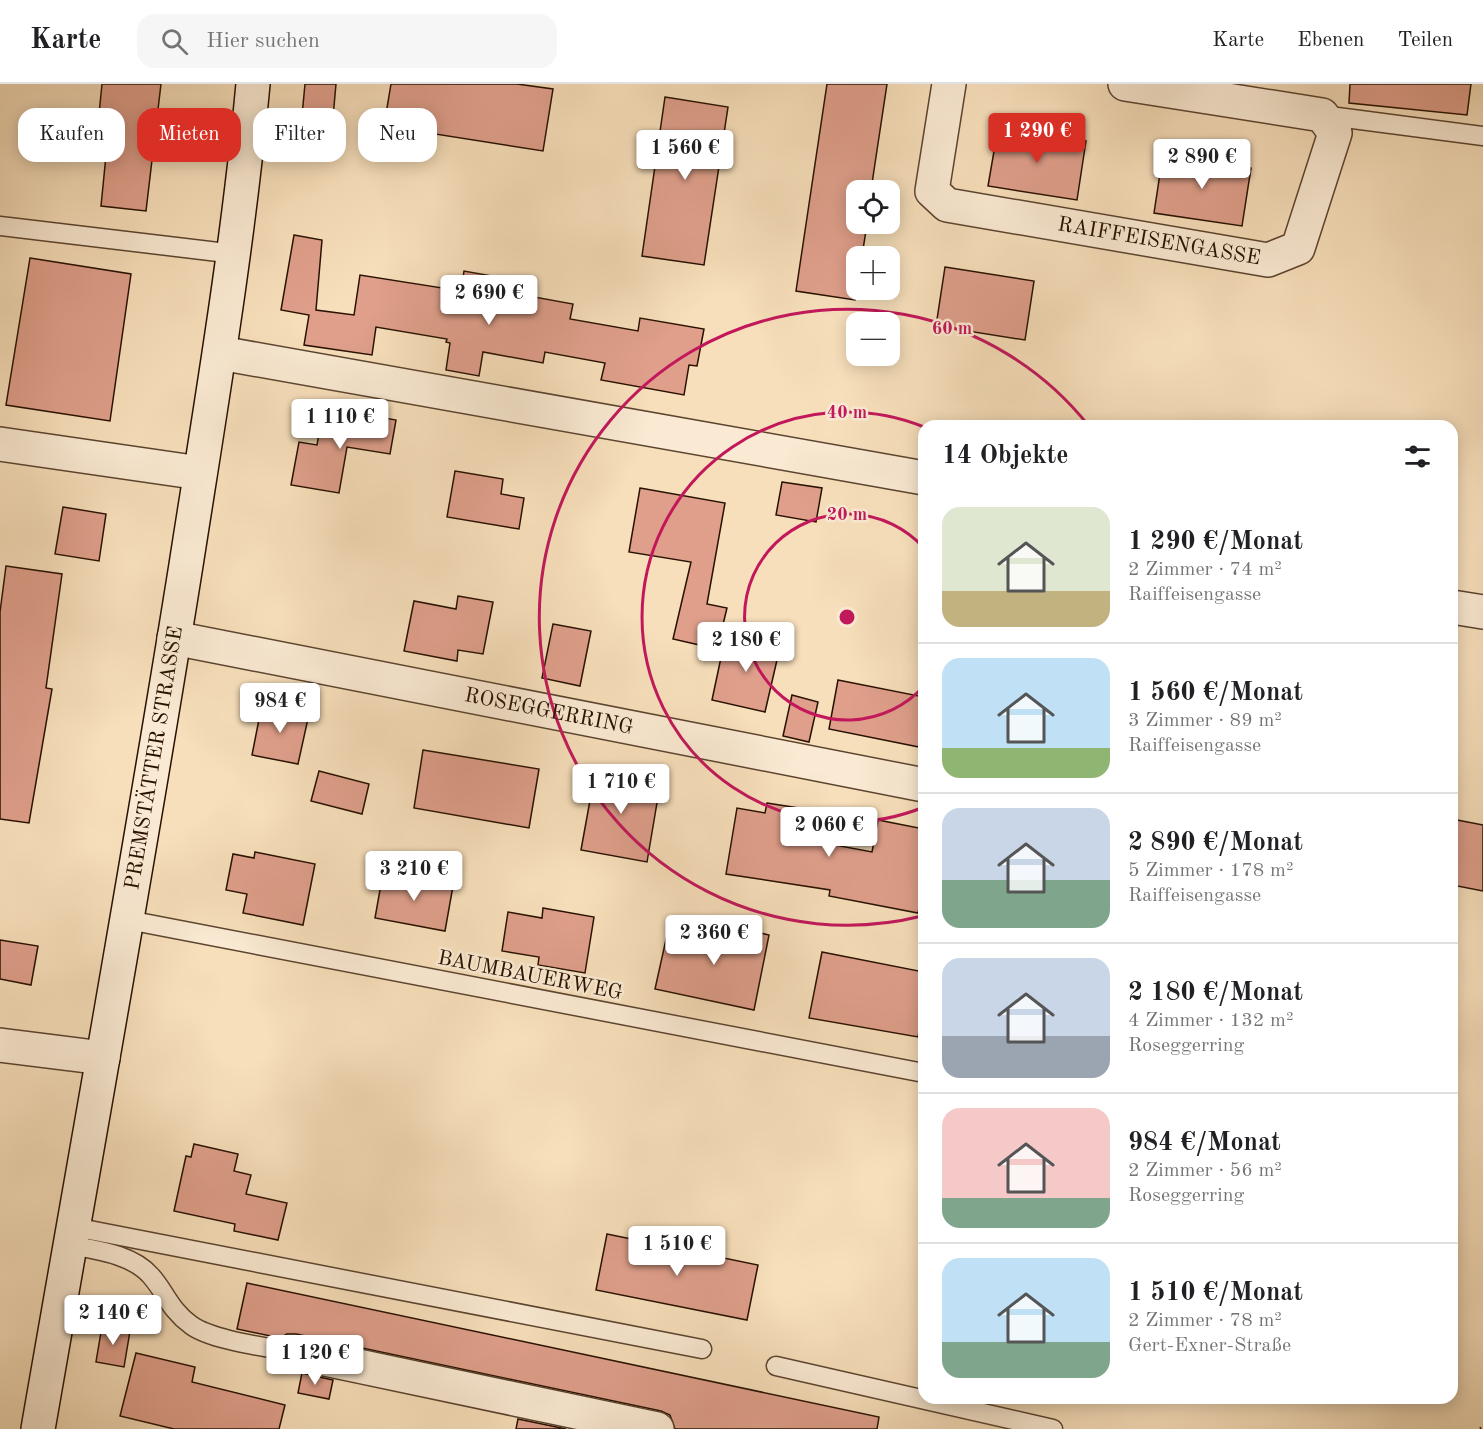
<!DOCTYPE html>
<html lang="de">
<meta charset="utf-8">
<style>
:root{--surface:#fff;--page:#f6f6f6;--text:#202124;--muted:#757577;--line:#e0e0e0;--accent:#d93025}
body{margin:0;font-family:"Old Standard TT",serif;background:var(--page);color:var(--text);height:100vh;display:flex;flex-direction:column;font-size:22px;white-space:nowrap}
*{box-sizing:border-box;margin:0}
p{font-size:20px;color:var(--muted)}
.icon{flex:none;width:33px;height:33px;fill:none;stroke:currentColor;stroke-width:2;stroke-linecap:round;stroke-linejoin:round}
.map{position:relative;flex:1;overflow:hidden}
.details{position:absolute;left:918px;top:336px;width:540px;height:984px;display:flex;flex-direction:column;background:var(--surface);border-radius:18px;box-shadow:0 3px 15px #0003}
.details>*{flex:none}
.banner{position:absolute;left:18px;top:24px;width:570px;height:54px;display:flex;gap:12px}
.controls{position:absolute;left:846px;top:96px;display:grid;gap:12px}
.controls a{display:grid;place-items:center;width:54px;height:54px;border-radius:12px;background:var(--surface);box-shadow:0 3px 15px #0003;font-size:30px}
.price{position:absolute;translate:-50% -51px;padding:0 14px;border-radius:6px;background:#fff;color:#222;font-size:20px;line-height:39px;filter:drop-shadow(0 2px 3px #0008)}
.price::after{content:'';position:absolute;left:50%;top:36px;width:18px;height:14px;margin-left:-9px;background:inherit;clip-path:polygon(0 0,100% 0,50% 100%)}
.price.on{background:var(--accent);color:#fff}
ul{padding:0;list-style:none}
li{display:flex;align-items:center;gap:18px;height:150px;padding:0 24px}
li+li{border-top:2px solid var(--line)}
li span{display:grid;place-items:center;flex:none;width:168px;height:120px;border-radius:18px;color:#555}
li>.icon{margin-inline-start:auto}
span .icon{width:72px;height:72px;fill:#fffc;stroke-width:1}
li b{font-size:26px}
h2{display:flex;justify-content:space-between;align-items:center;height:72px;padding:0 24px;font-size:26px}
.pill{padding:0 21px;border-radius:18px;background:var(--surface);box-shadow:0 3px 15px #0003;font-size:21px;line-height:54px}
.pill.on{background:var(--accent);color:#fff}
header{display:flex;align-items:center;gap:36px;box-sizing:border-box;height:84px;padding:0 30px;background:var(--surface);border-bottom:2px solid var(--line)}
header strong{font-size:28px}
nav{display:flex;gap:33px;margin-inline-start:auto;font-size:21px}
.search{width:420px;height:54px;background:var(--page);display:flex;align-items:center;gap:15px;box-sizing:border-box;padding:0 21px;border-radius:18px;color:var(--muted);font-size:22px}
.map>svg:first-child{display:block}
.building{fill:#df9f8b;stroke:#281100;stroke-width:1.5}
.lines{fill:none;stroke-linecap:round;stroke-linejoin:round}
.lane-casing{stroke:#5c442f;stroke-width:21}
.street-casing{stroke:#5c442f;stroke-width:36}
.secondary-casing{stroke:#281100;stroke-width:36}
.path{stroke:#281100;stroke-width:4;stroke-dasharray:1.5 3;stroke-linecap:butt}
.lane{stroke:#faead3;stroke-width:18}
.street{stroke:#faead3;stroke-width:33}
.secondary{stroke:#faead3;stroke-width:33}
.ring{fill:none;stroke:#c2185b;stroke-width:3}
.labels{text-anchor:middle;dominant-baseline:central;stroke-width:5;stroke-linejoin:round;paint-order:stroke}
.street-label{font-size:21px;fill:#281100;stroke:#faead3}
.centre{fill:#c2185b;stroke:#faead3;stroke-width:3}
.ring-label{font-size:18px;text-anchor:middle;font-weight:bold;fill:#c2185b;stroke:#faead3;stroke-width:5;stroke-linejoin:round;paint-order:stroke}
</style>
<header>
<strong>Karte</strong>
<div class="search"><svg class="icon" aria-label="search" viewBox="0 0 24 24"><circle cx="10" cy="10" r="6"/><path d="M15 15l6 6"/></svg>Hier suchen</div>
<nav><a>Karte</a><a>Ebenen</a><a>Teilen</a></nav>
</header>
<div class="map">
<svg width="1483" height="1345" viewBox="0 0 1483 1345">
<rect width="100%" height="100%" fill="#f7dfbb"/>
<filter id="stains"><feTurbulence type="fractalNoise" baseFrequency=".00333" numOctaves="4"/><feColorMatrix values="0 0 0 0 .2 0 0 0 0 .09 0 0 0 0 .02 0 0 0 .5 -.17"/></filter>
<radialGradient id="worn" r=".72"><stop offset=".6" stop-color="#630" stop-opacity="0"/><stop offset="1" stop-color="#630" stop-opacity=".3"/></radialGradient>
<g class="building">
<path d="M 102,0 L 161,0 L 146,127 L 101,122 L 109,41 L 98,40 Z"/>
<path d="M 305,0 L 336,0 L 331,56 L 300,53 Z"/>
<path d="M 391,0 L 517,0 L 553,5 L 543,67 L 384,42 Z"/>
<path d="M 827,0 L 887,0 L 871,106 L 856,106 L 856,140 L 867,140 L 862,172 L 856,172 L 855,216 L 796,207 Z"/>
<path d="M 1350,0 L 1471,0 L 1467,31 L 1349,19 Z"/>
<path d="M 665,13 L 728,23 L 704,181 L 642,172 Z"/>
<path d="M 998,44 L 1086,57 L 1077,116 L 988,102 Z"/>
<path d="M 1163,70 L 1251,84 L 1242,142 L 1154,129 Z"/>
<path d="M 294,151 L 322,156 L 316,226 L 354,231 L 360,191 L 461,207 L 464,187 L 498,193 L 496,206 L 573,220 L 570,235 L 638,247 L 640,234 L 704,245 L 697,282 L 689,281 L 684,311 L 601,296 L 605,279 L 545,268 L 543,279 L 483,268 L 479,292 L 446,286 L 450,259 L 446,258 L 447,255 L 376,243 L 372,271 L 304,261 L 309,231 L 281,226 Z"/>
<path d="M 30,174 L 131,190 L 110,337 L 6,321 Z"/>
<path d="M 945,183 L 1034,197 L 1025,256 L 936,242 Z"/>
<path d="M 351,328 L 396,336 L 390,370 L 347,363 L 339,409 L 291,401 L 299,358 L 317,361 L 321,338 L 348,342 Z"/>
<path d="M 455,387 L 503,395 L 501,410 L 524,414 L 519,445 L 447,433 Z"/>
<path d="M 782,398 L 822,404 L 816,438 L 776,431 Z"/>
<path d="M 640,404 L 725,419 L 707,520 L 727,524 L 717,565 L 673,555 L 691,478 L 629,468 Z"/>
<path d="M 63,423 L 106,430 L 99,477 L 55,470 Z"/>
<path d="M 6,482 L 62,490 L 46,604 L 52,605 L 29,739 L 0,735 L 0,528 Z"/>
<path d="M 458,512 L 493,518 L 483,570 L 458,566 L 457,577 L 404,567 L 414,517 L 456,525 Z"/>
<path d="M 553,540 L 591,547 L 580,602 L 542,594 Z"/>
<path d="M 726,550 L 780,563 L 765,628 L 712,616 Z"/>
<path d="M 838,596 L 924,613 L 924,664 L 829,645 Z"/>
<path d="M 792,611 L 818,618 L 809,658 L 783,652 Z"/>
<path d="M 262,620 L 309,630 L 298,680 L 252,671 Z"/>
<path d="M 423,666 L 539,685 L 529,744 L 414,724 Z"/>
<path d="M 596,683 L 661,695 L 647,778 L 581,766 Z"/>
<path d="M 319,687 L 369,700 L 362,730 L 311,717 Z"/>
<path d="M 767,719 L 817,727 L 813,757 L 872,768 L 878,736 L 924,745 L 924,800 L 918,829 L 829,812 L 830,806 L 726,790 L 737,724 L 765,729 Z"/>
<path d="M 1452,735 L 1483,741 L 1483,807 L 1452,801 Z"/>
<path d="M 255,768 L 315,780 L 303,841 L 243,829 L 247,810 L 226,806 L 233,770 L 254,774 Z"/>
<path d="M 383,789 L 453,802 L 445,847 L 375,834 Z"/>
<path d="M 543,824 L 594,833 L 585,889 L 538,881 L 539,873 L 502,867 L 508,828 L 542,834 Z"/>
<path d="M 669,842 L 727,854 L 730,842 L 769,851 L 754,926 L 655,905 Z"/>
<path d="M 0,856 L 38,862 L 31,901 L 0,895 Z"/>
<path d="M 822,868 L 924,888 L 924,922 L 918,953 L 809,934 Z"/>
<path d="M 194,1060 L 238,1070 L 234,1087 L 251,1091 L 246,1110 L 287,1119 L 278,1156 L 234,1147 L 235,1140 L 174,1127 L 186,1072 L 191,1073 Z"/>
<path d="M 607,1150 L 758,1181 L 747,1236 L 596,1206 Z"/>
<path d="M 247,1199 L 879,1333 L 877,1345 L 675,1345 L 670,1331 L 661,1327 L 296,1250 L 287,1250 L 280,1254 L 237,1245 Z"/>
<path d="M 102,1242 L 130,1247 L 124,1283 L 96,1278 Z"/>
<path d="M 136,1269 L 195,1283 L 192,1298 L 285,1321 L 279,1345 L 174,1345 L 120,1332 Z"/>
<path d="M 302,1289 L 333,1296 L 329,1315 L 298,1309 Z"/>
<path d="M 518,1335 L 566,1345 L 516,1345 Z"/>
</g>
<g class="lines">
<g class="lane-casing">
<g id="lane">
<path d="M 1322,31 L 1483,52"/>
<path d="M 0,142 L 235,170"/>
<path d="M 128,836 L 924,989"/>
<path d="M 74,1143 L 702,1265"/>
<path d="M 70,1161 C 96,1166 132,1170 151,1192 C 166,1209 170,1226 191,1241 C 211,1256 266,1263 292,1268"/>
<path d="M 776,1282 L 1053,1345"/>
</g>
</g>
<g class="street-casing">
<g id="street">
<path id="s1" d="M 949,0 L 932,107 L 947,121 L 1268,176 L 1298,164 L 1335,49 L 1322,31 L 1125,0"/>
<path d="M 220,269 L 924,394"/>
<path d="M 0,360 L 200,389"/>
<path d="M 1452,523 L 1483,528"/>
<path id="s2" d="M 174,554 L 924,701"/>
<path d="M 0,961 L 103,974"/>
<path d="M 292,1268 L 657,1345"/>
</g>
</g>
<g class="secondary-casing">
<g id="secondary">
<path id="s3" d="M 38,1345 C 88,1057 140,770 186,481 C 211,321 238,162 253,0"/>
</g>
</g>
<path class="path" d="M 1480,1345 L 1483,1344"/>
<use href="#lane" class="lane"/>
<use href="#street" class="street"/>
<use href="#secondary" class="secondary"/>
</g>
<g class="ring">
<path d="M924 602A103 103 0 1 1 924 464"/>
<path d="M924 723A205 205 0 1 1 924 343"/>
<path d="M922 832A308 308 0 1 1 1088 341"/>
</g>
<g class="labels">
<g class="street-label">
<text stroke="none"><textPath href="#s1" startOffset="344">RAIFFEISENGASSE</textPath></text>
<text stroke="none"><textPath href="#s2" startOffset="382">ROSEGGERRING</textPath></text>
<text stroke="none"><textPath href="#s3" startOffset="681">PREMSTÄTTER STRASSE</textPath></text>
<text transform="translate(530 892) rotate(11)">BAUMBAUERWEG</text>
</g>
</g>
<circle cx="847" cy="533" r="9" class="centre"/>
<g class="ring-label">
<text x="952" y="250">60 m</text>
<text x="847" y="334">40 m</text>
<text x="847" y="436">20 m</text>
</g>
<rect width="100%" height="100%" filter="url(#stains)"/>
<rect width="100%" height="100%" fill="url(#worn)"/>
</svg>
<div class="controls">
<a><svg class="icon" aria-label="locate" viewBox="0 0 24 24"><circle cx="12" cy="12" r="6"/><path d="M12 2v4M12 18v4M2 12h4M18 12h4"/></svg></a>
<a>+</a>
<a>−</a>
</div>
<b class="price on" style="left:1037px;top:80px">1 290 €</b>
<b class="price" style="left:685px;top:97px">1 560 €</b>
<b class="price" style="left:1202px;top:106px">2 890 €</b>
<b class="price" style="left:489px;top:242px">2 690 €</b>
<b class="price" style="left:340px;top:366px">1 110 €</b>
<b class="price" style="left:746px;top:589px">2 180 €</b>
<b class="price" style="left:280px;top:650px">984 €</b>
<b class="price" style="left:621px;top:731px">1 710 €</b>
<b class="price" style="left:829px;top:774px">2 060 €</b>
<b class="price" style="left:414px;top:818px">3 210 €</b>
<b class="price" style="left:714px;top:882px">2 360 €</b>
<b class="price" style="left:677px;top:1193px">1 510 €</b>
<b class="price" style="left:113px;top:1262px">2 140 €</b>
<b class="price" style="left:315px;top:1302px">1 120 €</b>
<div class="banner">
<a class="pill">Kaufen</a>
<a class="pill on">Mieten</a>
<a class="pill">Filter</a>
<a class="pill">Neu</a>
</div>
<section class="details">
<h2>14 Objekte<svg class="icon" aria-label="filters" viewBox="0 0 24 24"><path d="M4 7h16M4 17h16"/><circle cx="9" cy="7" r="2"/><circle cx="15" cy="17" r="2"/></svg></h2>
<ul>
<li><span style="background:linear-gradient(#dfe7d0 70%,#c2b280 0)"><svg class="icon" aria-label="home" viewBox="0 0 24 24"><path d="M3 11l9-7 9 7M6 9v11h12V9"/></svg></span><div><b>1 290 €/Monat</b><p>2 Zimmer · 74 m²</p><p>Raiffeisengasse</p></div></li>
<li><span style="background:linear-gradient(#bfe0f5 75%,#8fb573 0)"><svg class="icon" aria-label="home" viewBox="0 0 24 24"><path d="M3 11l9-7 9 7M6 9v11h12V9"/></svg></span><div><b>1 560 €/Monat</b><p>3 Zimmer · 89 m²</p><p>Raiffeisengasse</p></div></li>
<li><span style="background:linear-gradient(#c9d6e8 60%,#7fa58c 0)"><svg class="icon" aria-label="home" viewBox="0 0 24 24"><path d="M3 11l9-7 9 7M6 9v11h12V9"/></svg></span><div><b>2 890 €/Monat</b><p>5 Zimmer · 178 m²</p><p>Raiffeisengasse</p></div></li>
<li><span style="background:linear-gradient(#c9d6e8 65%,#9aa5b1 0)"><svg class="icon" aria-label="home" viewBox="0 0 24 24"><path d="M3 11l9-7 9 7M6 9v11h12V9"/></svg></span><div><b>2 180 €/Monat</b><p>4 Zimmer · 132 m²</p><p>Roseggerring</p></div></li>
<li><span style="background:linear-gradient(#f6c9c9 75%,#7fa58c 0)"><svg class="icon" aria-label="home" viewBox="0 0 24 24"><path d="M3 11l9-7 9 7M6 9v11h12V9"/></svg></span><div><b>984 €/Monat</b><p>2 Zimmer · 56 m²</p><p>Roseggerring</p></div></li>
<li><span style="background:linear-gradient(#bfe0f5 70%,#7fa58c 0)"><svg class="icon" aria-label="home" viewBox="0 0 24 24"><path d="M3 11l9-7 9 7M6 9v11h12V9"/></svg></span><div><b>1 510 €/Monat</b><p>2 Zimmer · 78 m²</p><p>Gert-Exner-Straße</p></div></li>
</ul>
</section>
</div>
